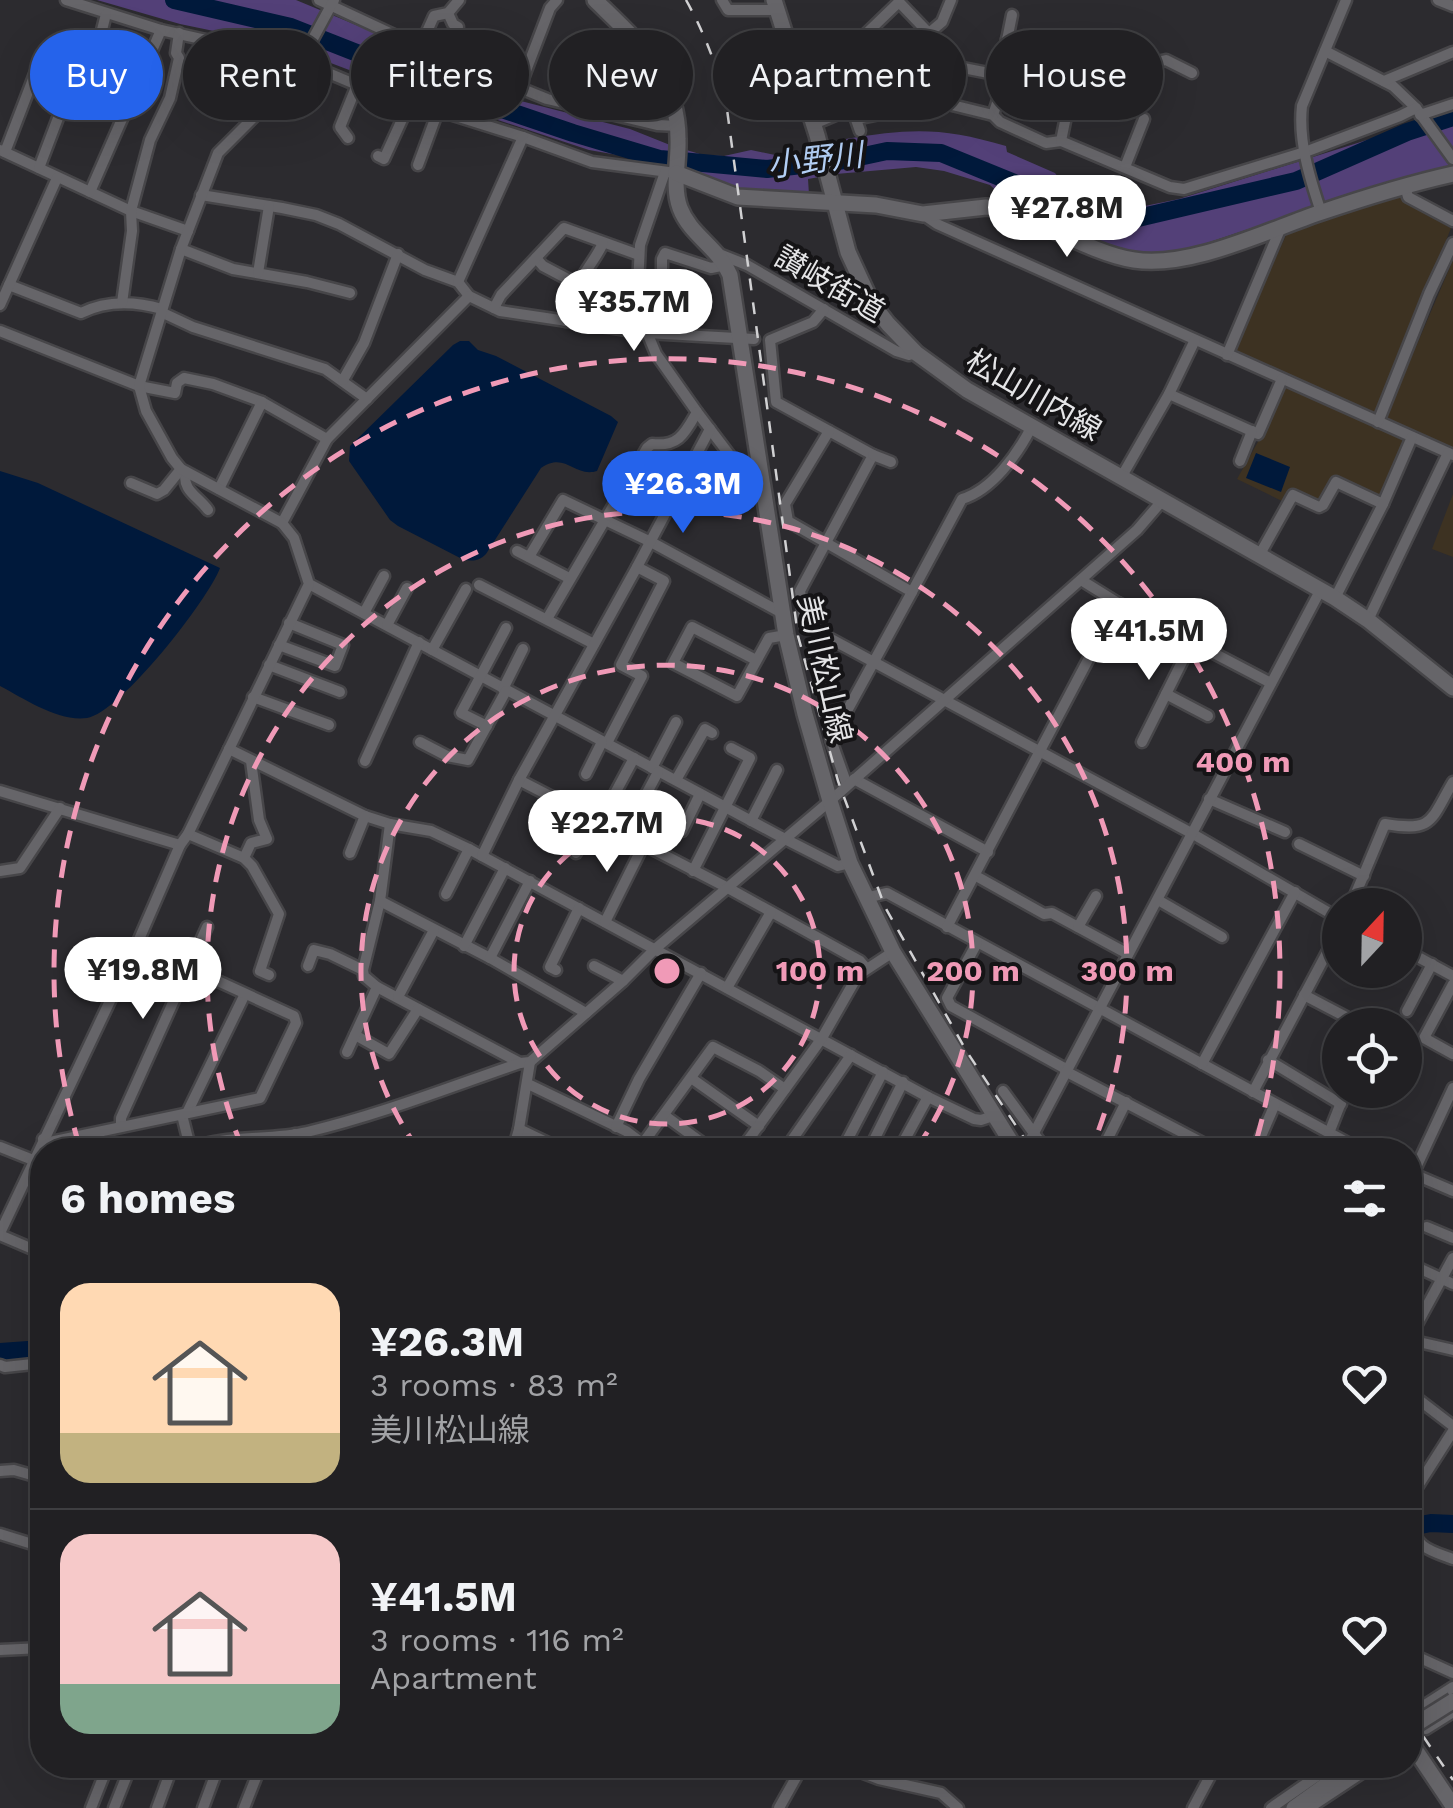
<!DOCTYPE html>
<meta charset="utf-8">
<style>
:root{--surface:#212023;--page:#29282b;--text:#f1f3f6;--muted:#a2a3a6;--line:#3e3e41;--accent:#2563eb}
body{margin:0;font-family:"Work Sans","Noto Sans JP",sans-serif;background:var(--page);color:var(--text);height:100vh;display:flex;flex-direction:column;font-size:38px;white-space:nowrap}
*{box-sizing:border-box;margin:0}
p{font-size:32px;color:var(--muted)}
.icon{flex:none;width:55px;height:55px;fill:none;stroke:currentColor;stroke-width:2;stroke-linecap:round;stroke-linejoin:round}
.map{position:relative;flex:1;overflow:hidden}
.drawer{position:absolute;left:30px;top:1138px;width:1392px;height:640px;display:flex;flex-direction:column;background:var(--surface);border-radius:40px;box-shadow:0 10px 40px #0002,0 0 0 2px var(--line)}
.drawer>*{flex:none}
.hud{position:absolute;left:30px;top:30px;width:1395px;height:90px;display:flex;gap:20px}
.needle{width:65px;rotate:22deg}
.tools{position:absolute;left:1322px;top:888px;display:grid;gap:20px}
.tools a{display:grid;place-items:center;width:100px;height:100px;border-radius:50%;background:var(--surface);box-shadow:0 10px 40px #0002,0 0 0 2px var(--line);font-size:50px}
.price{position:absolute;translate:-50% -85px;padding:0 22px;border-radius:35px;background:#fff;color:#222;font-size:32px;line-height:65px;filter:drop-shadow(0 2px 5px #0008)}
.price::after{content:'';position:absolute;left:50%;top:60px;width:30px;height:22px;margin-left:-15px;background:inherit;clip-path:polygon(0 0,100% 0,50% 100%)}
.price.on{background:var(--accent);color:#fff}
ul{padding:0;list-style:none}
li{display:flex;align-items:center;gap:30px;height:250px;padding:0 30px}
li+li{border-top:2px solid var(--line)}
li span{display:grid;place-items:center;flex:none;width:280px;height:200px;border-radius:30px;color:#555}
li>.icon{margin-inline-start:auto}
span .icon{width:120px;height:120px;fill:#fffc;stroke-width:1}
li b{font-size:42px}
h2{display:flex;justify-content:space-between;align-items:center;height:120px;padding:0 30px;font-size:42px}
.chip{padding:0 35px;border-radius:45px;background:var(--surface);box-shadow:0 10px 40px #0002,0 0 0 2px var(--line);font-size:35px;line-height:90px}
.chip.on{background:var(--accent);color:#fff}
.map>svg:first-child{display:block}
.education{fill:#3d3222}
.green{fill:#534078}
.water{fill:#00193b}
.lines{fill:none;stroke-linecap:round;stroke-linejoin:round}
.river{stroke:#00193b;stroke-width:18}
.street-casing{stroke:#474649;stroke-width:15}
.secondary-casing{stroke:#474649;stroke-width:20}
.street{stroke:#666569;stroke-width:10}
.secondary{stroke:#666569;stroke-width:15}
.rail{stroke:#d1d1d3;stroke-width:2.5;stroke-dasharray:12 12;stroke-linecap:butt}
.secondary-bridge-casing{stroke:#474649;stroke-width:20;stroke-linecap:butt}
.secondary-bridge{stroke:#666569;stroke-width:15}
.ring{fill:none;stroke:#f09ab7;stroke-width:5;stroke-dasharray:18 12}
.labels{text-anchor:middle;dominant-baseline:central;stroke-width:8;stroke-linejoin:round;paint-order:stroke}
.street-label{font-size:30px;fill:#e5e5e7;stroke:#151416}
.water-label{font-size:32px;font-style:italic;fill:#b3cff5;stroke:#151416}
.centre{fill:#f09ab7;stroke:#151416;stroke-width:5}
.ring-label{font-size:30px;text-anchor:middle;font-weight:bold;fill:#f09ab7;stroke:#151416;stroke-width:8;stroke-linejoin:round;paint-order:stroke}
</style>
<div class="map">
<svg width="1453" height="1808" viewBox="0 0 1453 1808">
<rect width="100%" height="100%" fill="#2c2b2f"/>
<g class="education">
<path d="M 1399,195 L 1405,202 L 1451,228 L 1374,424 L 1401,438 L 1404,443 L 1379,498 L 1335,476 L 1320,501 L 1314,501 L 1291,489 L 1282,501 L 1237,479 L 1259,440 L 1288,376 L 1234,351 L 1287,233 Z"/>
<path d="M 1453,260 L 1453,451 L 1385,419 Z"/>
<path d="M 1453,494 L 1453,557 L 1432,549 Z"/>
</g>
<path class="green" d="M 97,0 L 296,0 L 409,47 L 517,100 L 630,129 L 670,145 L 703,155 L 724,156 L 751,150 L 799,160 L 849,148 L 846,139 C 910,128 943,127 1006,146 L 1007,152 L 1055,173 L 1067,189 L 1125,210 L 1179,199 L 1453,113 L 1453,169 L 1306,210 L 1165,257 L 1120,251 L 1009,203 L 990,185 L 944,171 L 916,167 L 836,174 L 808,179 L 809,195 L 744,193 L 687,167 L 589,150 L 365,76 L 286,46 L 180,24 Z"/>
<g class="water">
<path d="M 460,341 L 469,341 L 478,350 L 496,356 L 611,416 L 618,422 L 597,471 C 574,478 566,451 541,468 L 486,554 C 479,561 474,561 464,560 L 398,526 L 390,520 L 349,461 L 350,446 L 453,345 Z"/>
<path d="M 1256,453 L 1290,467 L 1281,492 L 1246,478 Z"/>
<path d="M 0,471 L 38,483 L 220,568 C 208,600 120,713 87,718 C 58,722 25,699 0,686 Z"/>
</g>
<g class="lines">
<g class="river">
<path d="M 174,0 L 291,27 L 484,103 L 573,133 L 660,159 L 767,169 L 845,160 L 887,151 L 941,153 L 1097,217 L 1138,218 L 1296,181 L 1407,132 L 1453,117"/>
<path d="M 0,1352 L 42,1349"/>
<path d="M 1410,1527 L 1431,1523 L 1453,1524"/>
</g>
<g class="street-casing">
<g id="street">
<path d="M 66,0 L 161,30 L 300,61 L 357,85 L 523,137 L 592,162 L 676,173"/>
<path d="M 319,0 L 420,47 L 547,99 L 657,125 L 678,126"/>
<path d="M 722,0 L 728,10 L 778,10"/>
<path d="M 1438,0 L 1453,6"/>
<path d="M 448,13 L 453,24 L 458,27"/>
<path d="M 929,33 L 942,22 L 951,0"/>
<path d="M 1007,39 L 1033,47 L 1052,50 L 1077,63 L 1099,64 L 1119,71 L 1166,60 L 1192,73"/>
<path d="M 420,47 L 434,16 L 448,13 L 459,0"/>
<path d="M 1325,51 L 1393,86 L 1416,108 L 1453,159"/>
<path d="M 953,66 L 1004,76"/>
<path d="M 848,72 L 845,54 L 899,2 L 946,51 L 953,66 L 947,100 L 948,104 L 993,115 L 1000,122 L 1046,143 L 1061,141 L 1170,187 L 1184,189 L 1305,152 L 1400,116 L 1416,108"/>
<path d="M 801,81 L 864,70 L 908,54 L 930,35"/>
<path d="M 1384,81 L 1453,52"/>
<path d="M 519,89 L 550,8 L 557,0"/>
<path d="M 1099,89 L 1102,65"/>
<path d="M 567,103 L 575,84"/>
<path d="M 777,113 L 803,88"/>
<path d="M 993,115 L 1011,60 L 1006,45 L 1012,15"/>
<path d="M 1420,115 L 1453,104"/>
<path d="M 856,119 L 918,106"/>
<path d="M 814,124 L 852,108 L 860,131"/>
<path d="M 348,138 L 340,127 L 357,85"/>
<path d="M 1061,141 L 1077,63"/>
<path d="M 0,150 L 131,211 L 188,231"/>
<path d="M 5,152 L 38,66"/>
<path d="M 378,156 L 384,159 L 410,102"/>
<path d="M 418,165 L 438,111"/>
<path d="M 1125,167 L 1144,119"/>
<path d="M 39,168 L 85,47 L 97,50 L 106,14"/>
<path d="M 665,172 L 640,245 L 638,285 L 644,325 L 656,354 L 697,412 L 763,499"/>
<path d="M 1405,186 L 1408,197 L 1453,221"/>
<path d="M 90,192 L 161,30"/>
<path d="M 201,195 L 282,208 L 316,215 L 339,224 L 425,270 L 458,282 L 469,296 L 500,311 L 647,333 L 754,339"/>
<path d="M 1321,212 C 1310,179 1298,141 1302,106 L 1346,0"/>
<path d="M 924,215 L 937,224 L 1453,455"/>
<path d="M 181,249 L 233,269 L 307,282 L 350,293"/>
<path d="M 719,254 L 747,265 L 896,351 L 909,355 L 916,353"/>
<path d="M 536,258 L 543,266 L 579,285"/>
<path d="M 258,273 L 269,206"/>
<path d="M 662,276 L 662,259 L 665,253 L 711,268 L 726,265"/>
<path d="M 458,282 L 523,137"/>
<path d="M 9,285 L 81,313 C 107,300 134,301 162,309"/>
<path d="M 122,303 L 132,231 L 131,211 L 150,140 L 170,98 L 179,58 L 176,53 L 179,33"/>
<path d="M 0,305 L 57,178"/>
<path d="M 494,308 L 501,295 L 564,228 L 639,255"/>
<path d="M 824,309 L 813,322 L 770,340 L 776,402 L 873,455 L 800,591 L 805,625 L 1193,834 L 1340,919"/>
<path d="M 163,313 L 193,327 L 325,369 L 367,399"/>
<path d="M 565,321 C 570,307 574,293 581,280 C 588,266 597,257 603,243"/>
<path d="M 0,331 L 139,386 L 175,393 L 177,383 L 184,378 L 213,384 L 262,402 L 327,439"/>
<path d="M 1227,355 L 1281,227"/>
<path d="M 343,380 L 364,343 L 398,254"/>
<path d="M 1169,394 L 1258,434 L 1282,379"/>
<path d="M 1378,422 L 1429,294 L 1453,243"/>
<path d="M 829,431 L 785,504 L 788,521 L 912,592 L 831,740 L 847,785"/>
<path d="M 873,455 L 891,462"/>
<path d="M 1240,461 L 1252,431"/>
<path d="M 186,472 C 181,490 199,497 208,510"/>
<path d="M 1122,476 L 1169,394 L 1195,340"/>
<path d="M 131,483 L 157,494 L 164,490 L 181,469"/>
<path d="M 219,489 L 262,402"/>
<path d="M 282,523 L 327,439 L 469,296"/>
<path d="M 517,551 L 569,578"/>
<path d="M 1260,554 L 1293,495 L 1319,507 L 1323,505 L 1336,482 L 1383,504 L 1412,437"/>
<path d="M 529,557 L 563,500 L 651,542 L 782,613"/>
<path d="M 1081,580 L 1118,603 L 1271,683"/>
<path d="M 309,584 L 785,839 L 838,866 L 850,863"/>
<path d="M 479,585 L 594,644"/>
<path d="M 912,592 L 962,499 C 992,490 1017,455 1031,428"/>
<path d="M 1335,598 L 1383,504"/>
<path d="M 364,613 L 384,576"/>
<path d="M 547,619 L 647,448 L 652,444 C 679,447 685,433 697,412"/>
<path d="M 1368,620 L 1448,453"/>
<path d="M 387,625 L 407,588"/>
<path d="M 279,645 L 335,666 L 343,645 L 289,623"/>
<path d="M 432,650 L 466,589"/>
<path d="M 756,660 L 692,627 L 673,663 L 737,696 L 769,638 L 786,635"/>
<path d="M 269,665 L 340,692"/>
<path d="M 503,689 L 523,649"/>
<path d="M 1166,694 L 1208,716"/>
<path d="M 253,697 L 329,725"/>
<path d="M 487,726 L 461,713 L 506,628"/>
<path d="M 420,742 L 447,756 L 468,760 L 506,691"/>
<path d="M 1142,742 L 1192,642"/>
<path d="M 607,743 L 642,676 L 621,665 L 664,581 L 637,567"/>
<path d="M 229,749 L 365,816 L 390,824 L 431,831 L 469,849 L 928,1097 L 974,1119 L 981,1120 L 993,1116"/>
<path d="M 365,761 L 419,642"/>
<path d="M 652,768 L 676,722"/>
<path d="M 586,774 L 602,742"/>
<path d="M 854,779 L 988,852"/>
<path d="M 519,780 L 728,888 L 860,961 L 866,968"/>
<path d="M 676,780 L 705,729 L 712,733"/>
<path d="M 0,791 L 180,845"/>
<path d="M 613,797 L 634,758"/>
<path d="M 1209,799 L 1285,832"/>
<path d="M 751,821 L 777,770"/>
<path d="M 390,824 L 380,901 L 363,970 L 364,976 L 377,987 L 520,1063"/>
<path d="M 673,827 L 682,831 L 700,794"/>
<path d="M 188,834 L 244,858 L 252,866 L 279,914 L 260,971 L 269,975"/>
<path d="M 624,836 L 658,772"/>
<path d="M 1299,844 L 1364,876"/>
<path d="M 350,853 L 365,816"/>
<path d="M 576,853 L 593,819"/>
<path d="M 482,856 L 519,780 L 637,567 L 710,429"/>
<path d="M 244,858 L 251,843 L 267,839 L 259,820 L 251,761"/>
<path d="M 0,871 L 20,868 L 60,808"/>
<path d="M 693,871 L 750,758 L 731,748"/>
<path d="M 976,876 L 1044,914 L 1052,913 L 1128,954"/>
<path d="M 446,894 L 469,849"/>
<path d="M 865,898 L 887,893 L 1361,1150"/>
<path d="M 1158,900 L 1222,937"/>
<path d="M 380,901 L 490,958 L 586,1013"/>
<path d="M 1351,905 L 1385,824 C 1434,832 1430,821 1453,782"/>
<path d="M 605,922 L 643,846"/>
<path d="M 947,927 L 1118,603"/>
<path d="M 1078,927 L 1096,896"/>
<path d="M 977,943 L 947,998 L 951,1006 L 1066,1069"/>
<path d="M 464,946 L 505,868"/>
<path d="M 1405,950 L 1453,976"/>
<path d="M 490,958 L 530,881"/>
<path d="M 308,966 L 314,950 L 330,954 L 363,970"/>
<path d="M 594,966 L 623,981"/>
<path d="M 556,970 L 550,967 L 579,908"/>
<path d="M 1453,984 L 1424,1038 L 1453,1054"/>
<path d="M 727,988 L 771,912"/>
<path d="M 1304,995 L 1346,1017"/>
<path d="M 398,997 L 434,930"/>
<path d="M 1407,1011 L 1432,964"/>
<path d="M 355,1035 L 389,1054 L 418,1009"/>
<path d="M 347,1052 L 377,987"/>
<path d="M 1268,1060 L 1341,1104"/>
<path d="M 1202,1064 L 1295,892"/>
<path d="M 1065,1071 L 1216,1150"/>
<path d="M 691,1078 L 759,1126"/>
<path d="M 528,1084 L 626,1131 L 642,1143"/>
<path d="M 1003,1091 L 1046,1150"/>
<path d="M 1253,1092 L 1340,928"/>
<path d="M 187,1113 L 245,994"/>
<path d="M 182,1115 L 190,1147"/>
<path d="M 664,1115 L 712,1150"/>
<path d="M 121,1126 L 121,1118 L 207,927"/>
<path d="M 616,1127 L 639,1079 L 701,973"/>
<path d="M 519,1129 L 563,1150"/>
<path d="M 1329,1133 L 1346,1090"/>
<path d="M 295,1134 L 325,1150"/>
<path d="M 43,1139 L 50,1142 L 260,1098 L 296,1023 L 294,1016 L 137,944"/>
<path d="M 0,1147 L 33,1160"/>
<path d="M 186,1150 C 223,1134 268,1141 307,1132 C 379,1115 450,1087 520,1063 L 530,1062 L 623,981 L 655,949 L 830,801 L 1137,530 L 1162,501"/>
<path d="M 513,1150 L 519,1129 L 530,1062"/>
<path d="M 638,1150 L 713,1047 L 759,1071 L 785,1089"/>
<path d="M 741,1150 L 822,1038 L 858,975 L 893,952"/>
<path d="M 785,1150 L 851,1055"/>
<path d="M 842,1150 L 883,1072"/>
<path d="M 869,1150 L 903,1082"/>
<path d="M 899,1150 L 928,1097"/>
<path d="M 1025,1150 L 1321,589"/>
<path d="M 1102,1150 L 1126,1102"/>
<path d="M 1255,1150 L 1275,1104"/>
<path d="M 1411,1173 L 1453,1191"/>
<path d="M 1413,1174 L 1453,1088"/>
<path d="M 1427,1227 L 1453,1238"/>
<path d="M 0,1233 L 137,944 L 180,845 L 188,834 L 309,584 L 294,538 L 282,523 L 181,469 L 172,458 L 146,411 L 139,386 L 181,249 L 218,153 L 290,81 L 334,0"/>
<path d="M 0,1235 L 42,1253"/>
<path d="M 1410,1264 L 1453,1284"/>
<path d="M 38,1311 L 42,1312"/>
<path d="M 1410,1337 L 1453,1258"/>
<path d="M 1410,1340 L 1453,1350"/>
<path d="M 0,1365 L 5,1367 L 42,1363"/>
<path d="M 1410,1393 L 1453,1426"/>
<path d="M 0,1471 L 14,1470 L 42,1478"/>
<path d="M 1410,1509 L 1414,1492 L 1453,1431"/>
<path d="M 1410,1521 C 1416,1548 1428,1550 1453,1559"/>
<path d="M 0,1534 L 42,1547"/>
<path d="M 0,1650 L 42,1648"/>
<path d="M 1410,1658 L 1418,1657 L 1453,1673"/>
<path d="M 1414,1712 L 1453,1687"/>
<path d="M 1426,1729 L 1453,1712"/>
<path d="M 842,1765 L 879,1779 L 941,1793 L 958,1808"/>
<path d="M 91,1808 L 108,1765"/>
<path d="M 114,1808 L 131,1765"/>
<path d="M 157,1808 L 173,1765"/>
<path d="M 203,1808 L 219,1765"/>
<path d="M 244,1808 L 261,1765"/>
<path d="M 779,1808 L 803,1765"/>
<path d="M 1193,1808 L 1216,1765"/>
<path d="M 1271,1808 L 1333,1765"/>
<path d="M 1309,1808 L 1374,1765"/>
</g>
</g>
<g class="secondary-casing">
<g id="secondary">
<path d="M 595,0 C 638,42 678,75 678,139 C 679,161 672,187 680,208 C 690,235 719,248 730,275 L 786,635 L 805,714 L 830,801 L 850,863 L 893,952 L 1016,1150"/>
<path d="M 774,0 L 817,135 L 848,252 L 871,302 L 888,324 L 916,353 L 967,390 L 1335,598 L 1368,620 L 1453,688"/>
<path d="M 676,173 L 738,197 L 876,205 L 923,214 L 986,207 L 1004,209 C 1045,223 1094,254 1134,260 C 1189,269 1266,231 1319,213 C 1363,198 1408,184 1453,174"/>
<path d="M 1410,1742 L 1453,1806"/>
<path d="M 1294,1808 L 1354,1765"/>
</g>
</g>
<use href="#street" class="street"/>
<use href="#secondary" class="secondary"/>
<g class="rail">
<path d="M 686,0 C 704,32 717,66 726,102 L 798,636 L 838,781 L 885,907 L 967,1052 L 1032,1150"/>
<path d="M 1410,1717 L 1453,1780"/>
</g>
<g class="secondary-bridge-casing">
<path id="secondary-bridge" d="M 1410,1728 L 1453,1701"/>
</g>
<use href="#secondary-bridge" class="secondary-bridge"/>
</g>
<g class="ring">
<circle cx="667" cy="971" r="153"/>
<path d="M418 1149A306 306 0 1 1 916 1149"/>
<path d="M242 1147A460 460 0 1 1 1092 1147"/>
<path d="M79 1145A613 613 0 1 1 1255 1145"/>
</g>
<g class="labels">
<g class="street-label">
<text transform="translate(830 284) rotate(30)">讃岐街道</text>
<text transform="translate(1034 395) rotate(30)">松山川内線</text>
<text transform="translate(825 669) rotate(77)">美川松山線</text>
</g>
<g class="water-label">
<text transform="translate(815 160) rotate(-7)">小野川</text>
</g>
</g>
<circle cx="667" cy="971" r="15" class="centre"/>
<g class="ring-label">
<text x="1243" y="772">400 m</text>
<text x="820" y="981">100 m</text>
<text x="973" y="981">200 m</text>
<text x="1127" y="981">300 m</text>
</g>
</svg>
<div class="tools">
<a><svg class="needle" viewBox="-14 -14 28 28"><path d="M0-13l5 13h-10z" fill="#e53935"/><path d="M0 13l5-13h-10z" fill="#a2a3a6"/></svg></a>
<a><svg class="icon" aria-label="locate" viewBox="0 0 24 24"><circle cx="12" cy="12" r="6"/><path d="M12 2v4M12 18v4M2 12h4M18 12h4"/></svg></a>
</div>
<b class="price" style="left:1067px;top:260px">¥27.8M</b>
<b class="price" style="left:634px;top:354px">¥35.7M</b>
<b class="price on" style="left:683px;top:536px">¥26.3M</b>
<b class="price" style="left:1149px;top:683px">¥41.5M</b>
<b class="price" style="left:607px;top:875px">¥22.7M</b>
<b class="price" style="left:143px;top:1022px">¥19.8M</b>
<div class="hud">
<a class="chip on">Buy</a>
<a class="chip">Rent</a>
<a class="chip">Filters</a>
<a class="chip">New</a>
<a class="chip">Apartment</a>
<a class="chip">House</a>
</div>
<section class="drawer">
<h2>6 homes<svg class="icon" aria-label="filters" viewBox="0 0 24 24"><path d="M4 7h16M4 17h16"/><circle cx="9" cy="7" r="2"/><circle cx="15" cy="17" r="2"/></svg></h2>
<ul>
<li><span style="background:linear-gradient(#ffd9b3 75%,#c2b280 0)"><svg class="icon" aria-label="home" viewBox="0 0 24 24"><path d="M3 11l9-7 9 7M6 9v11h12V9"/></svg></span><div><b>¥26.3M</b><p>3 rooms · 83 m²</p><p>美川松山線</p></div><svg class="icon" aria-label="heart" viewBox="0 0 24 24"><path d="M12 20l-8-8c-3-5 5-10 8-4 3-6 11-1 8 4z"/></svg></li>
<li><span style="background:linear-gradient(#f6c9c9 75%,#7fa58c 0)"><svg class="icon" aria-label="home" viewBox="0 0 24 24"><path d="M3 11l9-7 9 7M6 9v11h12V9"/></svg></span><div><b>¥41.5M</b><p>3 rooms · 116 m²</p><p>Apartment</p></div><svg class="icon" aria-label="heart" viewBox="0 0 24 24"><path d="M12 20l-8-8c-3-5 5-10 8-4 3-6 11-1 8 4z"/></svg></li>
</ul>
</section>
</div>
